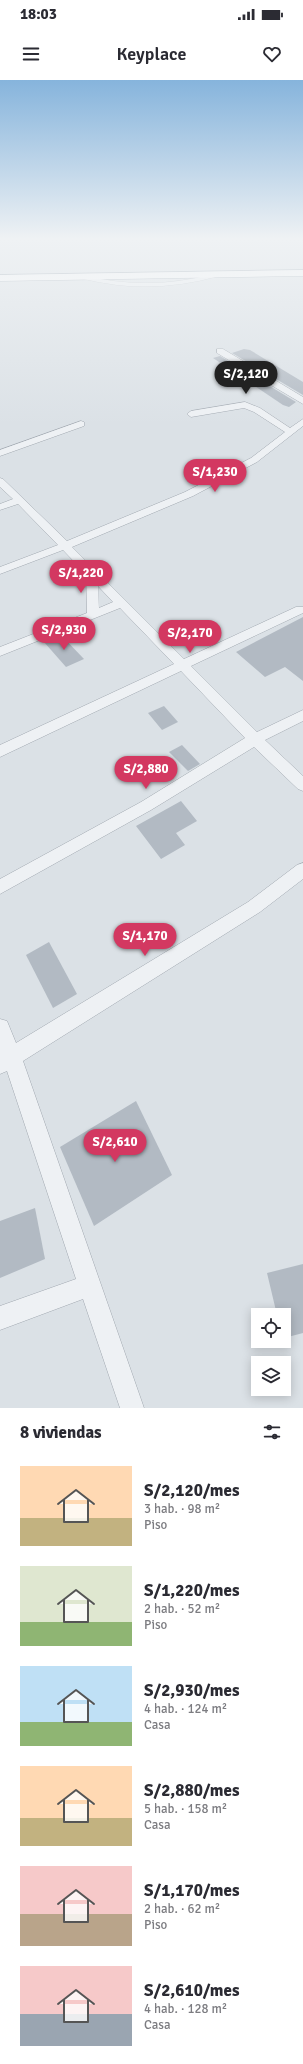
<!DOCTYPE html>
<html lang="es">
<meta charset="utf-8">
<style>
:root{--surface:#fff;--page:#f2f2f3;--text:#2b2b33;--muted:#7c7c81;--accent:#d33861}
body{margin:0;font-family:Signika,sans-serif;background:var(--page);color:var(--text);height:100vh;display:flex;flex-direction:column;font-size:15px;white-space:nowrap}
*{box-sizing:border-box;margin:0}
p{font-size:13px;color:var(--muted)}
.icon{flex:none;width:22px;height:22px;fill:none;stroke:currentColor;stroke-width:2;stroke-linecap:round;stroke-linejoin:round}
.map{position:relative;height:1328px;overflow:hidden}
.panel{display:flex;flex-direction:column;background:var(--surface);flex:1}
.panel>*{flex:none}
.buttons{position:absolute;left:251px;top:1228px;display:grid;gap:8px}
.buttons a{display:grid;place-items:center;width:40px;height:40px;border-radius:0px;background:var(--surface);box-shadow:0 2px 10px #0003;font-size:20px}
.price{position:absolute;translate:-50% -34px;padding:0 9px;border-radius:14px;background:var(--accent);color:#fff;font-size:13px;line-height:26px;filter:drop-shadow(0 1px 2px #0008)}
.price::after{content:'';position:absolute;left:50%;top:24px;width:12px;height:9px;margin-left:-6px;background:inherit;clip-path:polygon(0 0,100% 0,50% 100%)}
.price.current{background:#222;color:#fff}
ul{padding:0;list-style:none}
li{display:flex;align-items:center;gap:12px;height:100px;padding:0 20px}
li span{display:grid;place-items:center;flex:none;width:112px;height:80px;border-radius:0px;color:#555}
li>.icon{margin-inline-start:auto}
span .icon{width:48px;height:48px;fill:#fffc;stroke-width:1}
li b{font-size:17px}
h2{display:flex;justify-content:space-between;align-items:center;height:48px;padding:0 20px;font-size:17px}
.status{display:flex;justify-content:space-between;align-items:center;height:28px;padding:0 20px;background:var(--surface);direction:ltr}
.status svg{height:11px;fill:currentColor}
header{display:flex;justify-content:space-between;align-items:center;height:52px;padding:0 20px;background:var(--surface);font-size:18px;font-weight:600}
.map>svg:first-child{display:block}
.building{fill:#b2bac3}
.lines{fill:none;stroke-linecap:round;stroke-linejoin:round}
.lane-casing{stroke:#a1a8b0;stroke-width:4}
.street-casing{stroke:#a1a8b0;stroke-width:1}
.highway-casing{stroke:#82909d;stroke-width:1}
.lane{stroke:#eef1f4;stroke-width:3.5}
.street{fill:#eef1f4;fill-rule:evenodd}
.highway{fill:#fff;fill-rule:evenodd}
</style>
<div class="status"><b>18:03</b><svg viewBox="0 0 49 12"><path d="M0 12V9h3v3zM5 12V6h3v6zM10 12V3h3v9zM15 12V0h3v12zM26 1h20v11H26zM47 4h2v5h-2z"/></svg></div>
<header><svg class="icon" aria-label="menu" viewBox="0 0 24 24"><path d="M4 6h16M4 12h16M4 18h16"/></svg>Keyplace<svg class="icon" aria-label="heart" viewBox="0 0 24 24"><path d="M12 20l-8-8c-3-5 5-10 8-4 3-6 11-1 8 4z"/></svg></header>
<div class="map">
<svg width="303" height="1328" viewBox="0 0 303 1328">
<rect width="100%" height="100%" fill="#dbe1e6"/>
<g class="building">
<path d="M 244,269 L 250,270 L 303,302 L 303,315 L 232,273 Z"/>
<path d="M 220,276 L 296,322 L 289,327 L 283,325 L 213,278 Z"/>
<path d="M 303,537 L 303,601 L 285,587 L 265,597 L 236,572 Z"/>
<path d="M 61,555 L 84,579 L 66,587 L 44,562 Z"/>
<path d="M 164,626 L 178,642 L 162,650 L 148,633 Z"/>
<path d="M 182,665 L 200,684 L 188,691 L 169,672 Z"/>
<path d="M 181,721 L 197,741 L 176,753 L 185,765 L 161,779 L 136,746 Z"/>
<path d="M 49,862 L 77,914 L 53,928 L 26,875 Z"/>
<path d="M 136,1021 L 172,1095 L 94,1146 L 60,1067 Z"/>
<path d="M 35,1128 L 45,1179 L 0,1198 L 0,1141 Z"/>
<path d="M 303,1184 L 303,1253 L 284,1258 L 284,1235 L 277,1235 L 267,1193 Z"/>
</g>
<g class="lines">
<g class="lane-casing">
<path id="lane" d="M 83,197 C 127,208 173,207 216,195"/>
</g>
<g class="street-casing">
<g id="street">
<path d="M 217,269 L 223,269 L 303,317 L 303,324 L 217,273 Z"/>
<path d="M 245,322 L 260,328 L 290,348 L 303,339 L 303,346 L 257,382 L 193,416 L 72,467 L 184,579 L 296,527 L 303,527 L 303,533 L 191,586 L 257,652 L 303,630 L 303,641 L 265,660 L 303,696 L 303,711 L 298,709 L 254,667 L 151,730 L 0,814 L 0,799 L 141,722 L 245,658 L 181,591 L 0,677 L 0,665 L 174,584 L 120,528 L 0,576 L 0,567 L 87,533 L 86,494 L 63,470 L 0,494 L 0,487 L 58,465 L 18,424 L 0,430 L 0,424 L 13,419 L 0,407 L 0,398 L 3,399 L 67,461 L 185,412 L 251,378 L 285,352 L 254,332 L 244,328 L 191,337 L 187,334 L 191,331 ZM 98,506 L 113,522 L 99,528 Z"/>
<path d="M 81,341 L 84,342 L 84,346 L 0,376 L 0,370 Z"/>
<path d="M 303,783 L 303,799 L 260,832 L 23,981 L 144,1328 L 120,1328 L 83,1219 L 0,1250 L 0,1226 L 76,1199 L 7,991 L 0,994 L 0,939 L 7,941 L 16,963 L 248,822 L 297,785 Z"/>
</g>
</g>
<g class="highway-casing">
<path id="highway" d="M 303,190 L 303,196 L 0,201 L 0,195 Z"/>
</g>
<use href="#lane" class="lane"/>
<use href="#street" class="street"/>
<use href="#highway" class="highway"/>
</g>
<linearGradient id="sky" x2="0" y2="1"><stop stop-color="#86b4dc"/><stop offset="0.46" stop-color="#eff2f4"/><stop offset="1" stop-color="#eff2f4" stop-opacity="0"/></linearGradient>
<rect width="303" height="345" fill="url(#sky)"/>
</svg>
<div class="buttons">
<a><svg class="icon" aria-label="locate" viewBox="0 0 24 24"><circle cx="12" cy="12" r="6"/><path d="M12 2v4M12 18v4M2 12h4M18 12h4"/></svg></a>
<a><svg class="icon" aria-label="layers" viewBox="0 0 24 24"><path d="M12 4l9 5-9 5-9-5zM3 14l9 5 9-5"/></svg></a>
</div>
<b class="price current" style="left:246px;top:315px">S/2,120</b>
<b class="price" style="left:215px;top:413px">S/1,230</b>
<b class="price" style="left:81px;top:514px">S/1,220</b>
<b class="price" style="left:64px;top:571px">S/2,930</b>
<b class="price" style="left:190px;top:574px">S/2,170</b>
<b class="price" style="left:146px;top:710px">S/2,880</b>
<b class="price" style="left:145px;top:877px">S/1,170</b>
<b class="price" style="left:115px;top:1083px">S/2,610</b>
</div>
<section class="panel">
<h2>8 viviendas<svg class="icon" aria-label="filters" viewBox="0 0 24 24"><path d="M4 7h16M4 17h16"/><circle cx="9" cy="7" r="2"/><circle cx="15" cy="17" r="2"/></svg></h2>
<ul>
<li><span style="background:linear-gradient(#ffd9b3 65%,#c2b280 0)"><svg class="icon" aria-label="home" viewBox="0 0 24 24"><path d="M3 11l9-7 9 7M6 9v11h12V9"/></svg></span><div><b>S/2,120/mes</b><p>3 hab. · 98 m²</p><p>Piso</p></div></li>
<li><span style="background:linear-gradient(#dfe7d0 70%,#8fb573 0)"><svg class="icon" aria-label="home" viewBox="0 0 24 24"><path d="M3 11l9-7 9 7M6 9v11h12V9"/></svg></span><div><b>S/1,220/mes</b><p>2 hab. · 52 m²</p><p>Piso</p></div></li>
<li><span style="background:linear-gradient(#bfe0f5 70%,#8fb573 0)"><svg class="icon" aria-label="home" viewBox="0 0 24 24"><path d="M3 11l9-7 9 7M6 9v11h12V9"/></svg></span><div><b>S/2,930/mes</b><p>4 hab. · 124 m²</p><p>Casa</p></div></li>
<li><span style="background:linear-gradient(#ffd9b3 65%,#c2b280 0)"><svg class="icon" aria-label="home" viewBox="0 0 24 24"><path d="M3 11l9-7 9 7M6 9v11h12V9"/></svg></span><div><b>S/2,880/mes</b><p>5 hab. · 158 m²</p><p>Casa</p></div></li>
<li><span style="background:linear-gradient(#f6c9c9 60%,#b9a48a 0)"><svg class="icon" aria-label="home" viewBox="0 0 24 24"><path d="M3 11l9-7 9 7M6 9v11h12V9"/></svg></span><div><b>S/1,170/mes</b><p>2 hab. · 62 m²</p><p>Piso</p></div></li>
<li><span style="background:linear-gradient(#f6c9c9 60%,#9aa5b1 0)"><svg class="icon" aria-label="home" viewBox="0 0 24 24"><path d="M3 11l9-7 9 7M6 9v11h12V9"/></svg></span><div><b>S/2,610/mes</b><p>4 hab. · 128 m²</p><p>Casa</p></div></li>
</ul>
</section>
